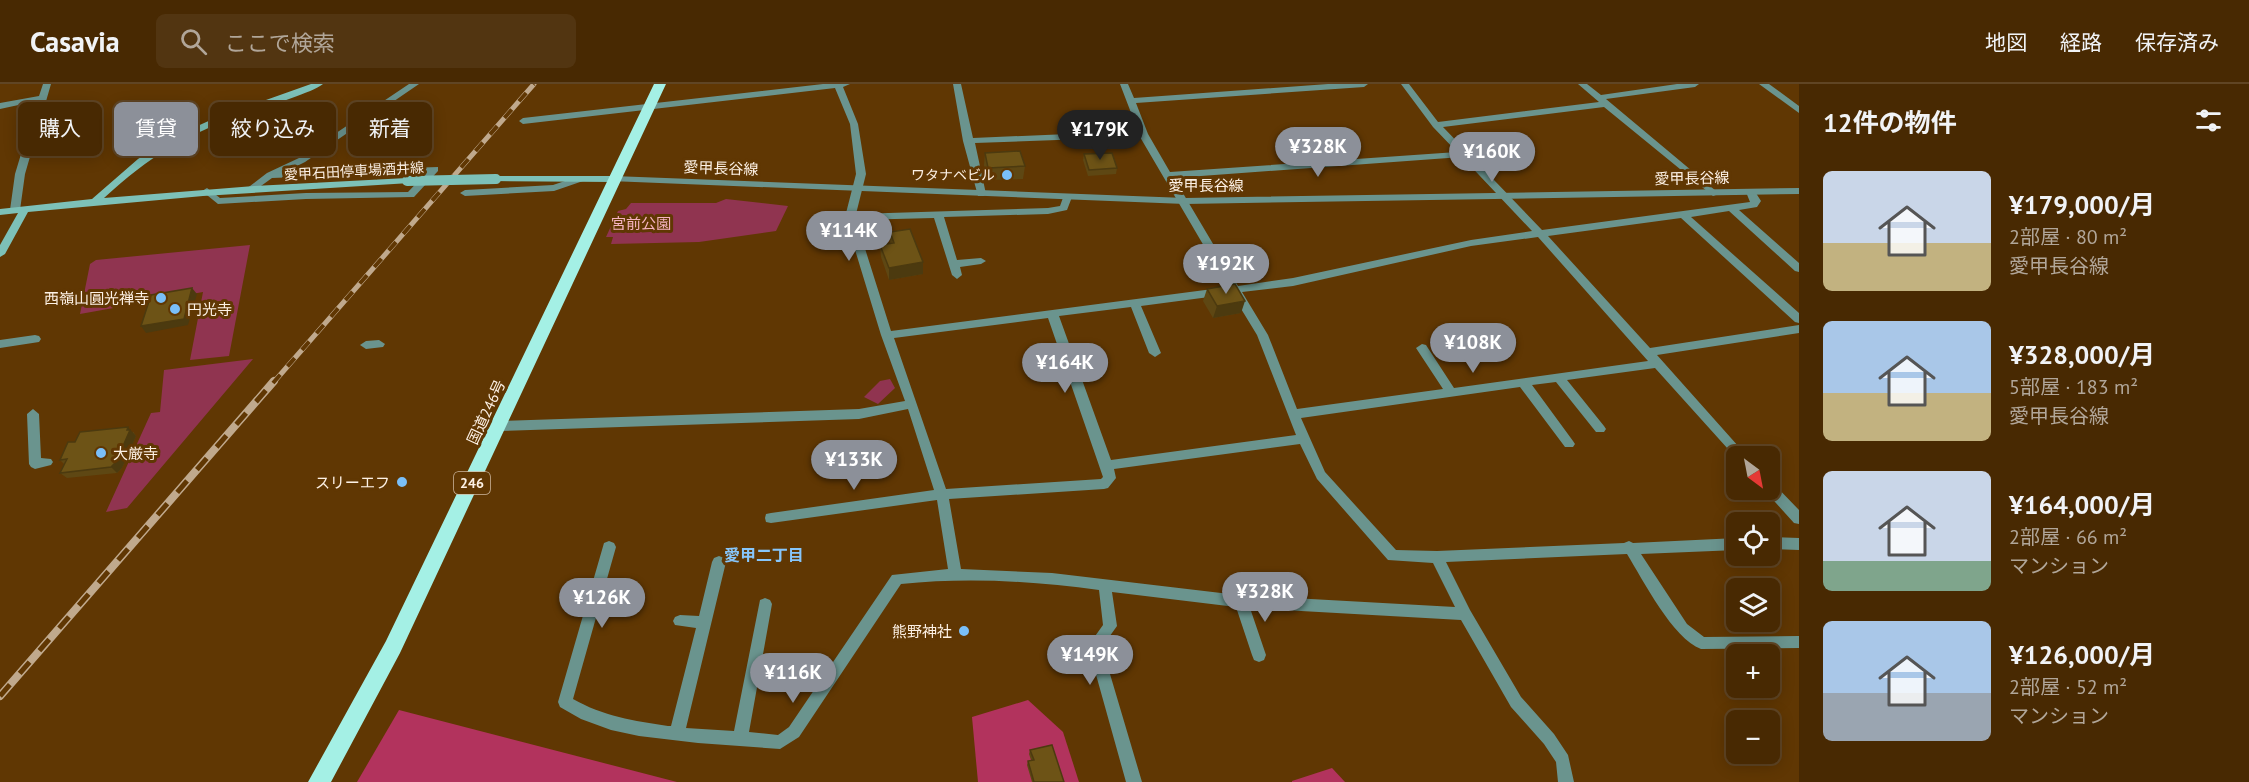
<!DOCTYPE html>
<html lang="ja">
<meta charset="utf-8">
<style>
:root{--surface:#482902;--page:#523511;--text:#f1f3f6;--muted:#b1a699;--line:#604524;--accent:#8c9099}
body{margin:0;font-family:"PT Sans","Noto Sans JP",sans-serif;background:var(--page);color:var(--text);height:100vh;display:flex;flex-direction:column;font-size:22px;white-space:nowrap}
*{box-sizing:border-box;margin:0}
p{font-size:20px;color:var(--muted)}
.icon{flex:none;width:33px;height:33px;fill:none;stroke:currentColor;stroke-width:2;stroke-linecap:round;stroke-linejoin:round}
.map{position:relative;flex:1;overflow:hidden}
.details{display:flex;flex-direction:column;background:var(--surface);width:450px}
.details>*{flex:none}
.guide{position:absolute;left:18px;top:18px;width:570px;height:54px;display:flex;gap:12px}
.needle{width:39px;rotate:148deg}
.tools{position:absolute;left:1726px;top:362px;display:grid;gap:12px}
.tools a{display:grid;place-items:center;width:54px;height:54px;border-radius:9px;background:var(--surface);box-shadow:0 3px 15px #0003,0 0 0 2px var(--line);font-size:30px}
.price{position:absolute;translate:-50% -51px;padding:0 14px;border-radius:21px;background:var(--accent);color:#fff;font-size:20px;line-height:39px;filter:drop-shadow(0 2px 3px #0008)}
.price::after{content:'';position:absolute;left:50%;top:36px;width:18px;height:14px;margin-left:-9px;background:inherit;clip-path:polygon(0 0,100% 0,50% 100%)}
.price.active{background:#222;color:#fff}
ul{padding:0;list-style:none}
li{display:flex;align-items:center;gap:18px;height:150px;padding:0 24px}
li span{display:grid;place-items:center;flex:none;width:168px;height:120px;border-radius:9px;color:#555}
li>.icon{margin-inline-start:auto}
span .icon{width:72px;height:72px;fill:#fffc;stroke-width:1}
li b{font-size:26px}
h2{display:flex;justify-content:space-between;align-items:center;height:72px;padding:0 24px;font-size:26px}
.tag{padding:0 21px;border-radius:9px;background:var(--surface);box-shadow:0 3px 15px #0003,0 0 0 2px var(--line);font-size:21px;line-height:54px}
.tag.active{background:var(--accent);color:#fff}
header{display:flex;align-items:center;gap:36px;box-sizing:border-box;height:84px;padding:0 30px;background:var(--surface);border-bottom:2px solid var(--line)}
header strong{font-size:28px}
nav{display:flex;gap:33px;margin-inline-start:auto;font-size:21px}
.search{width:420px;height:54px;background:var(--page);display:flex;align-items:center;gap:15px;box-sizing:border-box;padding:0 21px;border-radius:9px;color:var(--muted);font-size:22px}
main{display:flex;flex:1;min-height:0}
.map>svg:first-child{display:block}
.green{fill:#903450}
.forest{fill:#b2335d}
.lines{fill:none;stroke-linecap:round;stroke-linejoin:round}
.minor{fill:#6a948e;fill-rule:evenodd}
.tertiary{fill:#6a948e;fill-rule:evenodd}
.secondary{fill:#7dc1b8;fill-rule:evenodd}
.trunk{fill:#a4f0e5;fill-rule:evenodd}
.rail-far1-casing{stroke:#c0a98d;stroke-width:5}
.rail-casing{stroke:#c0a98d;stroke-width:8}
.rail-far1{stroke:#603703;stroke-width:4;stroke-dasharray:11;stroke-linecap:butt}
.rail{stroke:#603703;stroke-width:5;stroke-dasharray:15;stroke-linecap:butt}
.secondary-bridge{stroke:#7dc1b8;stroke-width:10}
.wall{fill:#5e4713}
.shaded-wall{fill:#4c3a0f}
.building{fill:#6d5316;stroke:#4c3a0f;stroke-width:1.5}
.poi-dot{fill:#7abff8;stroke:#603703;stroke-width:2}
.labels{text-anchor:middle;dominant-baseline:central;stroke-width:6;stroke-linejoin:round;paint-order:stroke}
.far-street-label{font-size:14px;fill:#fdf1e5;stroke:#603703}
.far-poi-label{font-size:14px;fill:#fdf1e5;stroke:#603703;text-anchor:end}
.shield{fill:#603703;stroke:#ceb9a1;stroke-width:1.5}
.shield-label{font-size:14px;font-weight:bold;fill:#fdf1e5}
.street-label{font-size:15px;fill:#fdf1e5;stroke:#603703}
.park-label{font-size:15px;fill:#f5b3c1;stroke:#603703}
.poi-label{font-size:15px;fill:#fdf1e5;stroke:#603703;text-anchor:end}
.neighbourhood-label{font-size:16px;font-weight:bold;fill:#87c6fb;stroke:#603703}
</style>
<header>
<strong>Casavia</strong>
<div class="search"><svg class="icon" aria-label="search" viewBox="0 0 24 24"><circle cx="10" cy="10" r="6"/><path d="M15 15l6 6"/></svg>ここで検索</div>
<nav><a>地図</a><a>経路</a><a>保存済み</a></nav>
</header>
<main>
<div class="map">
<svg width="1799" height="698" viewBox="0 0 1799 698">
<rect width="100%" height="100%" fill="#603703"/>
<g class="green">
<path d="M 726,115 L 788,122 L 776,147 L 699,158 L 611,160 L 613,153 L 606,153 L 618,127 L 626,125 L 631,119 L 716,119 Z"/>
<path d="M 250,161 L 229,272 L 190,276 L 203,208 L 80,230 L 90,180 L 96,176 Z"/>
<path d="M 253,275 L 127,424 L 106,428 L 151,329 L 160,328 L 164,286 Z"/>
<path d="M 890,295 L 895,304 L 878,320 L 864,313 L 880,297 Z"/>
</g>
<g class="forest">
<path d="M 1028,616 L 1063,648 L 1079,698 L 978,698 L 972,633 Z"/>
<path d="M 399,626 L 677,698 L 357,698 Z"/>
<path d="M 1332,684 L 1345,698 L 1292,698 L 1292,697 Z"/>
</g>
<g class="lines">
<g class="minor">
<path d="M 43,0 L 51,0 L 25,90 L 20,126 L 15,129 L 10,126 L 15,90 L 37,17 L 0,25 L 0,19 L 39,12 Z"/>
<path d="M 409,0 L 419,0 L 305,78 L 285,88 L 438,83 L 438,87 L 414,113 L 306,115 L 218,120 L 202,107 L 207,104 L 220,114 L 306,109 L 408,108 L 427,88 L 272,94 L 254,107 L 251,108 L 246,105 L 267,89 L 299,74 Z"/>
<path d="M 823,0 L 850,0 L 843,3 L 858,40 L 866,90 L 856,130 L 1048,124 L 1060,122 L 1064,111 L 1067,110 L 1072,113 L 1067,126 L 1048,130 L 944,133 L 957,176 L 981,174 L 986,177 L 981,180 L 960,183 L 962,191 L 957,195 L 952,191 L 934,134 L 856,136 L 891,247 L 1228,203 L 1140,53 L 975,59 L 986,110 L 984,112 L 978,112 L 963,57 L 953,0 L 961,0 L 973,54 L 1138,47 L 1120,0 L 1128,0 L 1134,14 L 1328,0 L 1368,0 L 1364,3 L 1136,19 L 1148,50 L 1170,88 L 1457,68 L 1433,43 L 1401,0 L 1409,0 L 1438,38 L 1599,18 L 1578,0 L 1587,0 L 1601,11 L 1677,0 L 1699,0 L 1695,3 L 1606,15 L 1716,107 L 1716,111 L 1713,112 L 1604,23 L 1443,43 L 1542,146 L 1750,118 L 1746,108 L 1751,105 L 1754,106 L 1761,117 L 1757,123 L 1739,126 L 1799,179 L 1799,188 L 1795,187 L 1729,127 L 1691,133 L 1799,229 L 1799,239 L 1795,238 L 1681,134 L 1548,152 L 1650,264 L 1799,241 L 1799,249 L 1657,271 L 1747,372 L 1737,372 L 1737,375 L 1655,284 L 1567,296 L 1604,342 L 1606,345 L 1604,348 L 1596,348 L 1556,298 L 1532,301 L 1573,357 L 1575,360 L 1573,363 L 1565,363 L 1520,303 L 1301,334 L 1325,388 L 1396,466 L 1437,467 L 1624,459 L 1629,457 L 1633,459 L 1737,454 L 1737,466 L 1641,470 L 1687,540 L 1704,553 L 1799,552 L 1799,564 L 1701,565 C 1673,555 1643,496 1627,470 L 1446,478 L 1470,526 L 1521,613 L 1554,650 L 1568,671 L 1574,698 L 1558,698 L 1556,678 L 1544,660 L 1511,623 L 1461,536 L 1250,524 L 1266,571 L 1264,576 L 1259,578 L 1254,576 L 1252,571 L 1236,523 L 1112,508 L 1117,542 L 1102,563 L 1142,698 L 1126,698 L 1088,562 L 1103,541 L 1099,506 C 1033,497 967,493 901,500 L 799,653 L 780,665 L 698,659 L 639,652 L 611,646 L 581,635 L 560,623 L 558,618 L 604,459 L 609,457 L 614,459 L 616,463 L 573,615 C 603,632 634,637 668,642 L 671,642 L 696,544 L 675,541 L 673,537 L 675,533 L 680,531 L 699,532 L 712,478 L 714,474 L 719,472 L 724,474 L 726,478 L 686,644 L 734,647 L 760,516 L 765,514 L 770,516 L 772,520 L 749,648 L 778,651 L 789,643 L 892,491 L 948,485 L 937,416 L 771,439 L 766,438 L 765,434 L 766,430 L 771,429 L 934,406 L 908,325 L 859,335 L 499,347 L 495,345 L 493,342 L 495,339 L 499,337 L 859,325 L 905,317 L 881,251 L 845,133 L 856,90 L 850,40 L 835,4 L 523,40 L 519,37 L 523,34 ZM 1462,73 L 1532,147 L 1471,156 L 1293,194 L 1238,202 L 1174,94 ZM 1538,153 L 1648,277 L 1454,304 L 1426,261 L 1422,260 L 1416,264 L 1443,305 L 1297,325 L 1268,251 L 1242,208 L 1293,202 L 1471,162 ZM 1232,210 L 1257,251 L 1296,351 L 1111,376 L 1059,232 L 1131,223 L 1149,269 L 1155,273 L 1161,269 L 1141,222 ZM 1048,234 L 1103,393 L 1101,395 L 946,405 L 894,254 ZM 1300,360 L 1317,395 L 1388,476 L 1433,479 L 1455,523 L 1238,511 L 1052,489 L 961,485 L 949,415 L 1104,405 L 1108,404 L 1116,394 L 1114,385 Z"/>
<path d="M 1759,0 L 1769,0 L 1799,22 L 1799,29 Z"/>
<path d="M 580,92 L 585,95 L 583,97 L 554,107 L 465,112 L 460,109 L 465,106 L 553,101 Z"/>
<path d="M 35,251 L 39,252 L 41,255 L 39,258 L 0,264 L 0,256 Z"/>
<path d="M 379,256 L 385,260 L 383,263 L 366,265 L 360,261 L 366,257 Z"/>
<path d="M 33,325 L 39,330 L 41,374 L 51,375 L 53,378 L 51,381 L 35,385 L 31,383 L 29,380 L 27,330 Z"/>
<path d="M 1770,399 L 1774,400 L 1799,426 L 1799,440 L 1794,439 L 1766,408 L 1764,405 L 1770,405 Z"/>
<path d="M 1770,453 L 1799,454 L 1799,466 L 1770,465 Z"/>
</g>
<path class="tertiary" d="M 613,92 L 1185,114 L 1799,104 L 1799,110 L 1185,120 L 610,97 L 608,95 Z"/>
<g class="secondary">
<path d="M 311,0 L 323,0 C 308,11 262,23 241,31 C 184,52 150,72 104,114 L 254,102 L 407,94 L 412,97 L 410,99 L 203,112 L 28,128 L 5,170 L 0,173 L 0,161 L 18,129 L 0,131 L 0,125 L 92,115 L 138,75 L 173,53 L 213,35 Z"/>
<path d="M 496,92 L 613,92 L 618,95 L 613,98 L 493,97 L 491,95 Z"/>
</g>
<path class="trunk" d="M 654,0 L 666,0 L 400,569 L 331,698 L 308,698 L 386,557 Z"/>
<g class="rail-far1-casing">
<path id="rail-far1" d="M 273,299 L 534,0"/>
</g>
<g class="rail-casing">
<path id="rail" d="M 0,612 L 274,297"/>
</g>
<use href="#rail-far1" class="rail-far1"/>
<use href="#rail" class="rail"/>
<path class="secondary-bridge" d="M 407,97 L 496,95"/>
</g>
<g class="wall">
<path d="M 985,69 L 1025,82 L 1023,95 L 987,96 L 984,81 Z"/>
<path d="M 1084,70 L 1117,84 L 1116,90 L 1088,92 L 1083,76 Z"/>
<path d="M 890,148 L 923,178 L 923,190 L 889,196 L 881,173 L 880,161 L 890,160 Z"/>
<path d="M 1207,205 L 1241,229 L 1213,234 L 1203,217 Z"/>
<path d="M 134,348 L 134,349 L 136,352 L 122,384 L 117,389 L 67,394 L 60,389 L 64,380 L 60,376 Z"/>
<path d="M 1030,666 L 1064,698 L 1032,698 L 1027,681 L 1028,677 L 1031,676 L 1029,670 Z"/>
</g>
<g class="shaded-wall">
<path d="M 923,178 L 923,190 L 889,196 L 889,184 Z"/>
<path d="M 192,204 L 197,210 L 188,241 L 146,249 L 141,242 Z"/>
<path d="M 1245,217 L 1241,229 L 1213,234 L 1217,222 Z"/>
<path d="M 128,343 L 136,352 L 122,384 L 117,389 L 111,383 Z"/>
</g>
<g class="building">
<path d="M 1020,67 L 1025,82 L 988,84 L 985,69 Z"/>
<path d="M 1112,69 L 1117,84 L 1089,86 L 1084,70 Z"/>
<path d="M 910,145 L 923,178 L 889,184 L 880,161 L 894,159 L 890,148 Z"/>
<path d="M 1235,200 L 1245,217 L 1217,222 L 1207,205 Z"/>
<path d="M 192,204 L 184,235 L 141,242 L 151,211 Z"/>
<path d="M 128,343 L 127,346 L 130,346 L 116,378 L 111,383 L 60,389 L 67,375 L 60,376 L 68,358 L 75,358 L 80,348 Z"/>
<path d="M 1052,661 L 1064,698 L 1034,698 L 1028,677 L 1034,676 L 1030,666 Z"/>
</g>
<g class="poi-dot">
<circle cx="1007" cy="91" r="6"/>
<circle cx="161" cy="214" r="6"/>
<circle cx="175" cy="225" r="6"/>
<circle cx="101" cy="369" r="6"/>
<circle cx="402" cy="398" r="6"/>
<circle cx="964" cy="547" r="6"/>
</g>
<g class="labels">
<g class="far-street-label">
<text transform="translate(354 87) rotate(-3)">愛甲石田停車場酒井線</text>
</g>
<g class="far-poi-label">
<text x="995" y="91">ワタナベビル</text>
</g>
<rect class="shield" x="454" y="388" width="36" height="22" rx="4.5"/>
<g class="shield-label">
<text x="472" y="399">246</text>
</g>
<g class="street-label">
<text transform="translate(721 84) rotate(2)">愛甲長谷線</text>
<text transform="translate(1692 94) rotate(-1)">愛甲長谷線</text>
<text x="1206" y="101">愛甲長谷線</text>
<text transform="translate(486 328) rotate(-65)">国道246号</text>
</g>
<g class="park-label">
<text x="641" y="139">宮前公園</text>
</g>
<g class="poi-label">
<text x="149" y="214">西嶺山圓光禅寺</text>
<text x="187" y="225" text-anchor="start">円光寺</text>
<text x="113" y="369" text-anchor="start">大厳寺</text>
<text x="390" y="398">スリーエフ</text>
<text x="952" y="547">熊野神社</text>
</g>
<g class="neighbourhood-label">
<text x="764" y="471">愛甲二丁目</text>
</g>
</g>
</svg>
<div class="tools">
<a><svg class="needle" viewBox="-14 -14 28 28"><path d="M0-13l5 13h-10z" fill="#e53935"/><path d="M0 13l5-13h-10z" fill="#b1a699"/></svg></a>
<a><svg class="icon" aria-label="locate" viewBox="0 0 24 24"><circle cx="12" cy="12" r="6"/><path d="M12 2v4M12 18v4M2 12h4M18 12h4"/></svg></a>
<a><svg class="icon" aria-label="layers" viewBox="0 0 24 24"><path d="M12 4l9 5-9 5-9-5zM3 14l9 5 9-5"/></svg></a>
<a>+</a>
<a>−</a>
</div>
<b class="price active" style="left:1100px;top:77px">¥179K</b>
<b class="price" style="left:1318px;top:94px">¥328K</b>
<b class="price" style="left:1492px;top:99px">¥160K</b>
<b class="price" style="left:849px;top:178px">¥114K</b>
<b class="price" style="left:1226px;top:211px">¥192K</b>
<b class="price" style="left:1473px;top:290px">¥108K</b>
<b class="price" style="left:1065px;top:310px">¥164K</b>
<b class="price" style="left:854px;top:407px">¥133K</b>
<b class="price" style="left:1265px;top:539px">¥328K</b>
<b class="price" style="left:602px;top:545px">¥126K</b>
<b class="price" style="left:1090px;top:602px">¥149K</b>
<b class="price" style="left:793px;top:620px">¥116K</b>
<div class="guide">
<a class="tag">購入</a>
<a class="tag active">賃貸</a>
<a class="tag">絞り込み</a>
<a class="tag">新着</a>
</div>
</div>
<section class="details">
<h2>12件の物件<svg class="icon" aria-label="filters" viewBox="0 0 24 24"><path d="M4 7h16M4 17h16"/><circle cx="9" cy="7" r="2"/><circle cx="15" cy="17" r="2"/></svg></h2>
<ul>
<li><span style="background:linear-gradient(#c9d6e8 60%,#c2b280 0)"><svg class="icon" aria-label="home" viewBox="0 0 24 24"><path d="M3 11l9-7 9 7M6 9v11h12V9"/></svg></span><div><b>¥179,000/月</b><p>2部屋 · 80 m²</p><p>愛甲長谷線</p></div></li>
<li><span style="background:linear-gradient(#a9c7e8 60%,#c2b280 0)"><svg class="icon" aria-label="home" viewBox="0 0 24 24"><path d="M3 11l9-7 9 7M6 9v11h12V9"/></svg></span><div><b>¥328,000/月</b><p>5部屋 · 183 m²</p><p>愛甲長谷線</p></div></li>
<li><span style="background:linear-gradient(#c9d6e8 75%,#7fa58c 0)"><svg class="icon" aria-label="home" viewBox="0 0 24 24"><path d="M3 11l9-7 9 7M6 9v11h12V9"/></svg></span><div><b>¥164,000/月</b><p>2部屋 · 66 m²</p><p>マンション</p></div></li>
<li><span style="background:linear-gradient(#a9c7e8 60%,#9aa5b1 0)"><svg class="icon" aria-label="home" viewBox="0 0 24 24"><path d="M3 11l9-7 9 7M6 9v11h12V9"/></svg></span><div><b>¥126,000/月</b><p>2部屋 · 52 m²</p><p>マンション</p></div></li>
</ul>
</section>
</main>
